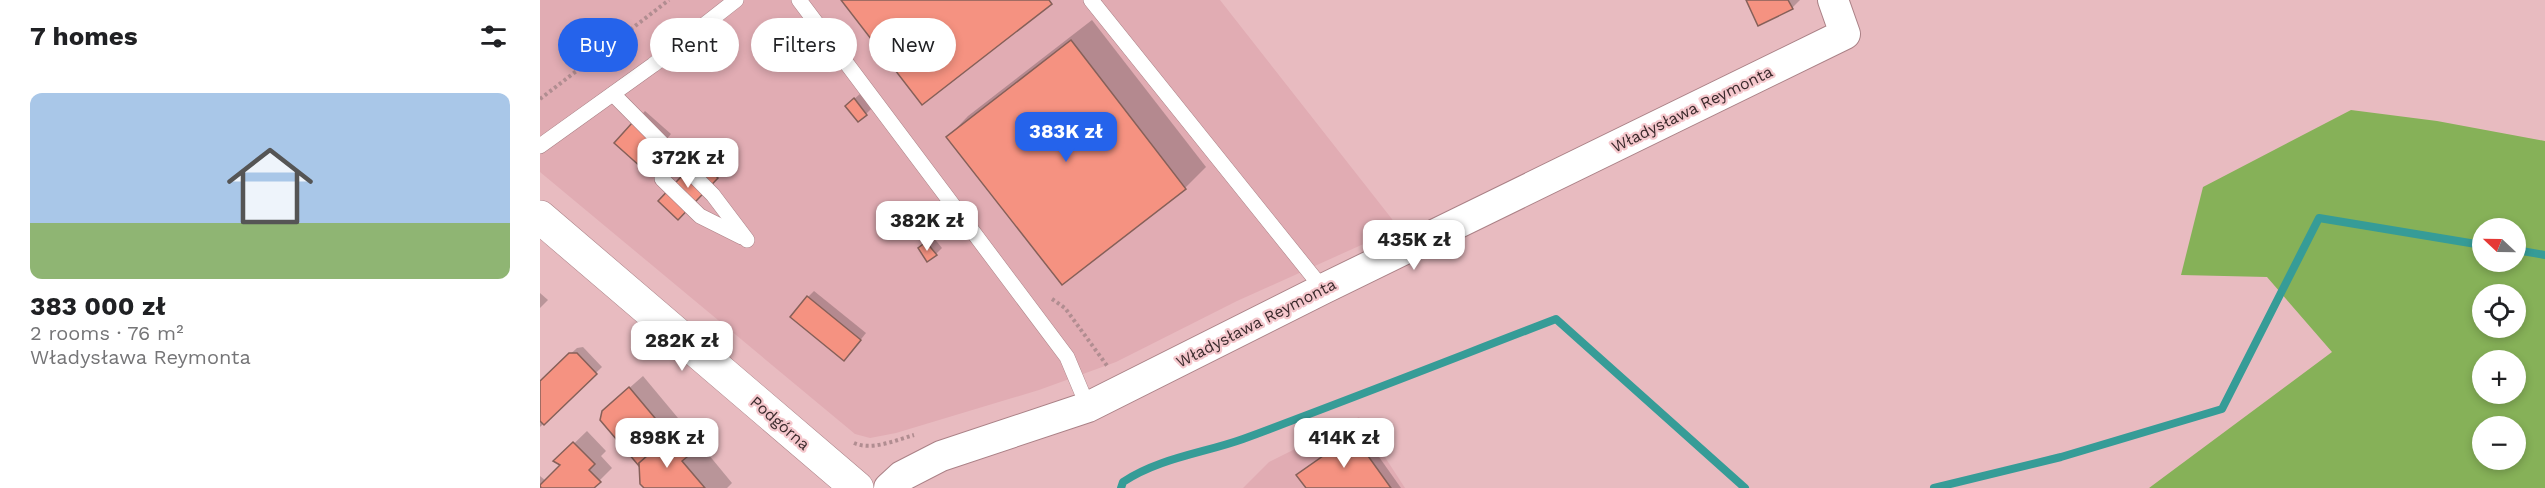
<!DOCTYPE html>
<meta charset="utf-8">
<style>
:root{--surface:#fff;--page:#f6f6f6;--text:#202124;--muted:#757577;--accent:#2563eb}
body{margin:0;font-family:"Work Sans",sans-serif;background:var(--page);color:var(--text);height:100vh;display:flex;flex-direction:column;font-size:22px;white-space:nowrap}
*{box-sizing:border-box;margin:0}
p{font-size:20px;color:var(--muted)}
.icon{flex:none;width:33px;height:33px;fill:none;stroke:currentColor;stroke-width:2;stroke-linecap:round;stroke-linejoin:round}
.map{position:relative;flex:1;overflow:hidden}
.sheet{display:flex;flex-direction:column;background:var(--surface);width:540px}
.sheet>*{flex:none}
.hud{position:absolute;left:18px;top:18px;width:570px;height:54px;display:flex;gap:12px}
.needle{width:39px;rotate:292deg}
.fabs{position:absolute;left:1932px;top:218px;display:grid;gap:12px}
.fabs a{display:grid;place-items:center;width:54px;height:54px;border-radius:50%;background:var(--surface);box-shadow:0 3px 9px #0003;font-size:30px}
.price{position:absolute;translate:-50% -51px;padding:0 14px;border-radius:12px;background:#fff;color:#222;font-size:20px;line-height:39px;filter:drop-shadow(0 2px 3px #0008)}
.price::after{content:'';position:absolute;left:50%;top:36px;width:18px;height:14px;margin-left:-9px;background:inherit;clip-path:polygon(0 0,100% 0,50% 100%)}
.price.active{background:var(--accent);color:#fff}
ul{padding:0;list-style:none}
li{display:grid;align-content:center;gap:12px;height:318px;padding:0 30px}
li span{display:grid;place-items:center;height:186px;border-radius:12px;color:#555}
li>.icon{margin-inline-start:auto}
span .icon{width:108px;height:108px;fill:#fffc;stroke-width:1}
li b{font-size:26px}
h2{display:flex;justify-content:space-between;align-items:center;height:72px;padding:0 30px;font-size:26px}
.pill{padding:0 21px;border-radius:27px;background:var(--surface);box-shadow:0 3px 9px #0003;font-size:21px;line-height:54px}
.pill.active{background:var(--accent);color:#fff}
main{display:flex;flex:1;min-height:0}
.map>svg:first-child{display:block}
.built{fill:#e1acb3}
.green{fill:#86b158;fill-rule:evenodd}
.shadow{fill:#0003}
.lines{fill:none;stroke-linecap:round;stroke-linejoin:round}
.stream{stroke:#369c97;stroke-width:8}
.building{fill:#f59281;stroke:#866059;stroke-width:1.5}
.lane-casing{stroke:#aa8186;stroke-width:16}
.street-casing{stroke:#aa8186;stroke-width:32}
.secondary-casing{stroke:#aa8186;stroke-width:34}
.path{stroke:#b18d91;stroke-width:4;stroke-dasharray:3 3;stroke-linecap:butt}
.lane{stroke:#fff;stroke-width:15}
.street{stroke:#fff;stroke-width:30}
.secondary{stroke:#fff;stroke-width:33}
.labels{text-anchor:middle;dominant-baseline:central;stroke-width:4.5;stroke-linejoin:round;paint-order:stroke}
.street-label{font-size:16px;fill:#3b2a2c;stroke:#f5c8cd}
</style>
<main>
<section class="sheet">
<h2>7 homes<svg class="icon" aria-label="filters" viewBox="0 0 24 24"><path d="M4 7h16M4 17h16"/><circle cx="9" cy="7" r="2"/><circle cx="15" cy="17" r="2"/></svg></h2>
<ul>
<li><span style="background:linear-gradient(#a9c7e8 70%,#8fb573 0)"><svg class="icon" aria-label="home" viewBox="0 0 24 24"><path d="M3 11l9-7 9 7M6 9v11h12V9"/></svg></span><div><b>383 000 zł</b><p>2 rooms · 76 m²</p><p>Władysława Reymonta</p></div></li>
</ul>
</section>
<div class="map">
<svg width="2005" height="488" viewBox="0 0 2005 488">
<rect width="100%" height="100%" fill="#e8bbc0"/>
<g class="built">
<path d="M 0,0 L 680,0 L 859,228 L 697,301 L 576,362 L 499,390 L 356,433 L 330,438 L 315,434 L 0,172 Z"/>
<path d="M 819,417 L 865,488 L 703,488 L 729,462 Z"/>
</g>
<path class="green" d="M 1811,110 L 1897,121 L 2005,141 L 2005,488 L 1609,488 L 1792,352 L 1727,277 L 1641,275 L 1663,187 ZM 1942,228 L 1976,228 L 1976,261 L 1942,261 ZM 1942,294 L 1976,294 L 1976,327 L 1942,327 ZM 1942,360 L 1976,360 L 1976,393 L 1942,393 ZM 1942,426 L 1976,426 L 1976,459 L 1942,459 Z"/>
<g class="shadow">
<path d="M 1207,0 L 1260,0 L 1252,8 Z"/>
<path d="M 552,20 L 666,167 L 645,188 L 522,283 L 408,137 L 428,116 Z"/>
<path d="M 321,93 L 332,108 L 326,114 L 313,100 Z"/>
<path d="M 105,111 L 131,134 L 114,154 L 93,124 Z"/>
<path d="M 166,154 L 184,171 L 138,218 L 120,201 Z"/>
<path d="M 393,237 L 402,248 L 396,254 L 380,248 Z"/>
<path d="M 274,291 L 326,333 L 310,353 L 268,297 Z"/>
<path d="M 0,293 L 8,300 L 0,308 Z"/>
<path d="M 43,347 L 62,367 L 0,427 L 0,382 L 37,348 Z"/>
<path d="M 103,376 L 143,424 L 148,420 L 163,439 L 159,443 L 192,483 L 187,488 L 106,488 L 101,462 L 99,464 L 62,420 L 63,411 Z"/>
<path d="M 820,430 L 861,488 L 767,488 L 765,469 Z"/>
<path d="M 47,431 L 66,451 L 61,456 L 72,468 L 52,488 L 0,488 L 0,476 L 6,481 L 23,465 L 16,461 Z"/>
</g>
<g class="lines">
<g class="stream">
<path d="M 1976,250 L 2005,255"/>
<path d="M 581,488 L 583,482 C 619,458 664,453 703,439 C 808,400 912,359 1016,319 L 1205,488"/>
<path d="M 1394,488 L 1521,457 L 1682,409 L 1779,218 L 1942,245"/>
</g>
</g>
<g class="building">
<path d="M 301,0 L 509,0 L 512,4 L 382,105 Z"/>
<path d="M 1206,0 L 1248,0 L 1253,9 L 1218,26 Z"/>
<path d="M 531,40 L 646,189 L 522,285 L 406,137 Z"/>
<path d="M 314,98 L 327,115 L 318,122 L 305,106 Z"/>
<path d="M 92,123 L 120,148 L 102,168 L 74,143 Z"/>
<path d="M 158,159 L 178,178 L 138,220 L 118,201 Z"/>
<path d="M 386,242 L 397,255 L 387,262 L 378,248 Z"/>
<path d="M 267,296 L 321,340 L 304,361 L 250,317 Z"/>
<path d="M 29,353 L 37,353 L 57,374 L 4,425 L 0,421 L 0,381 Z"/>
<path d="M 89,387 L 130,436 L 99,463 L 99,466 L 60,420 L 62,411 Z"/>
<path d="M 813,435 L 851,488 L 766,488 L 756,475 Z"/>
<path d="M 130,436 L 147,457 L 142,461 L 165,488 L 104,488 L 100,484 L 99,463 Z"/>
<path d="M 33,442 L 55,464 L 49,470 L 61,482 L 54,488 L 1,488 L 0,485 L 20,465 L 13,461 Z"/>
</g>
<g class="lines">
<g class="lane-casing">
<g id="lane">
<path d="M 259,0 L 527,357 L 548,407"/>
<path d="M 551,0 L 783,289"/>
<path d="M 73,94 L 173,195 L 207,240"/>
<path d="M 0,146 L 113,65 L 196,0"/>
<path d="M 126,147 L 122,179 L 160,216 L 202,237"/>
</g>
</g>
<g class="street-casing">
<path id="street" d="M 349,488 L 362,476 L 401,456 L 548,407 L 783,289 L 1305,34 L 1293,0"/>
</g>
<g class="secondary-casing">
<path id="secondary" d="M 0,217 L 317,488"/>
</g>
<g class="path">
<path d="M 0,99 L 129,0"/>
<path d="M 512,299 L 525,308 L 568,367"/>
<path d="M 314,443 C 332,451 356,440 374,435"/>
</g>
<use href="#lane" class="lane"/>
<use href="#street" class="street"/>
<use href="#secondary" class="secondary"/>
</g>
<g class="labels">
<g class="street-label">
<text transform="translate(1152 109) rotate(-26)">Władysława Reymonta</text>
<text transform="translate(716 323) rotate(-27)">Władysława Reymonta</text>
<text transform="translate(240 423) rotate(41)">Podgórna</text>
</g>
</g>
</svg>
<div class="fabs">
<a><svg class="needle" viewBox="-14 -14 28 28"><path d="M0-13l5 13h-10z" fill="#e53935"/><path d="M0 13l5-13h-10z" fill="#757577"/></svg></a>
<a><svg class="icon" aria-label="locate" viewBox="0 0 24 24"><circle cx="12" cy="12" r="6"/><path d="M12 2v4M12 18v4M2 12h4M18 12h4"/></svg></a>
<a>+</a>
<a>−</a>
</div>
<b class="price active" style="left:526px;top:163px">383K zł</b>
<b class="price" style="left:148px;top:189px">372K zł</b>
<b class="price" style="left:387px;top:252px">382K zł</b>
<b class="price" style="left:874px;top:271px">435K zł</b>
<b class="price" style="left:142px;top:372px">282K zł</b>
<b class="price" style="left:127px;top:469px">898K zł</b>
<b class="price" style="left:804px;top:469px">414K zł</b>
<div class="hud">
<a class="pill active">Buy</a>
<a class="pill">Rent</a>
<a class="pill">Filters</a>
<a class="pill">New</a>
</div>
</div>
</main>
